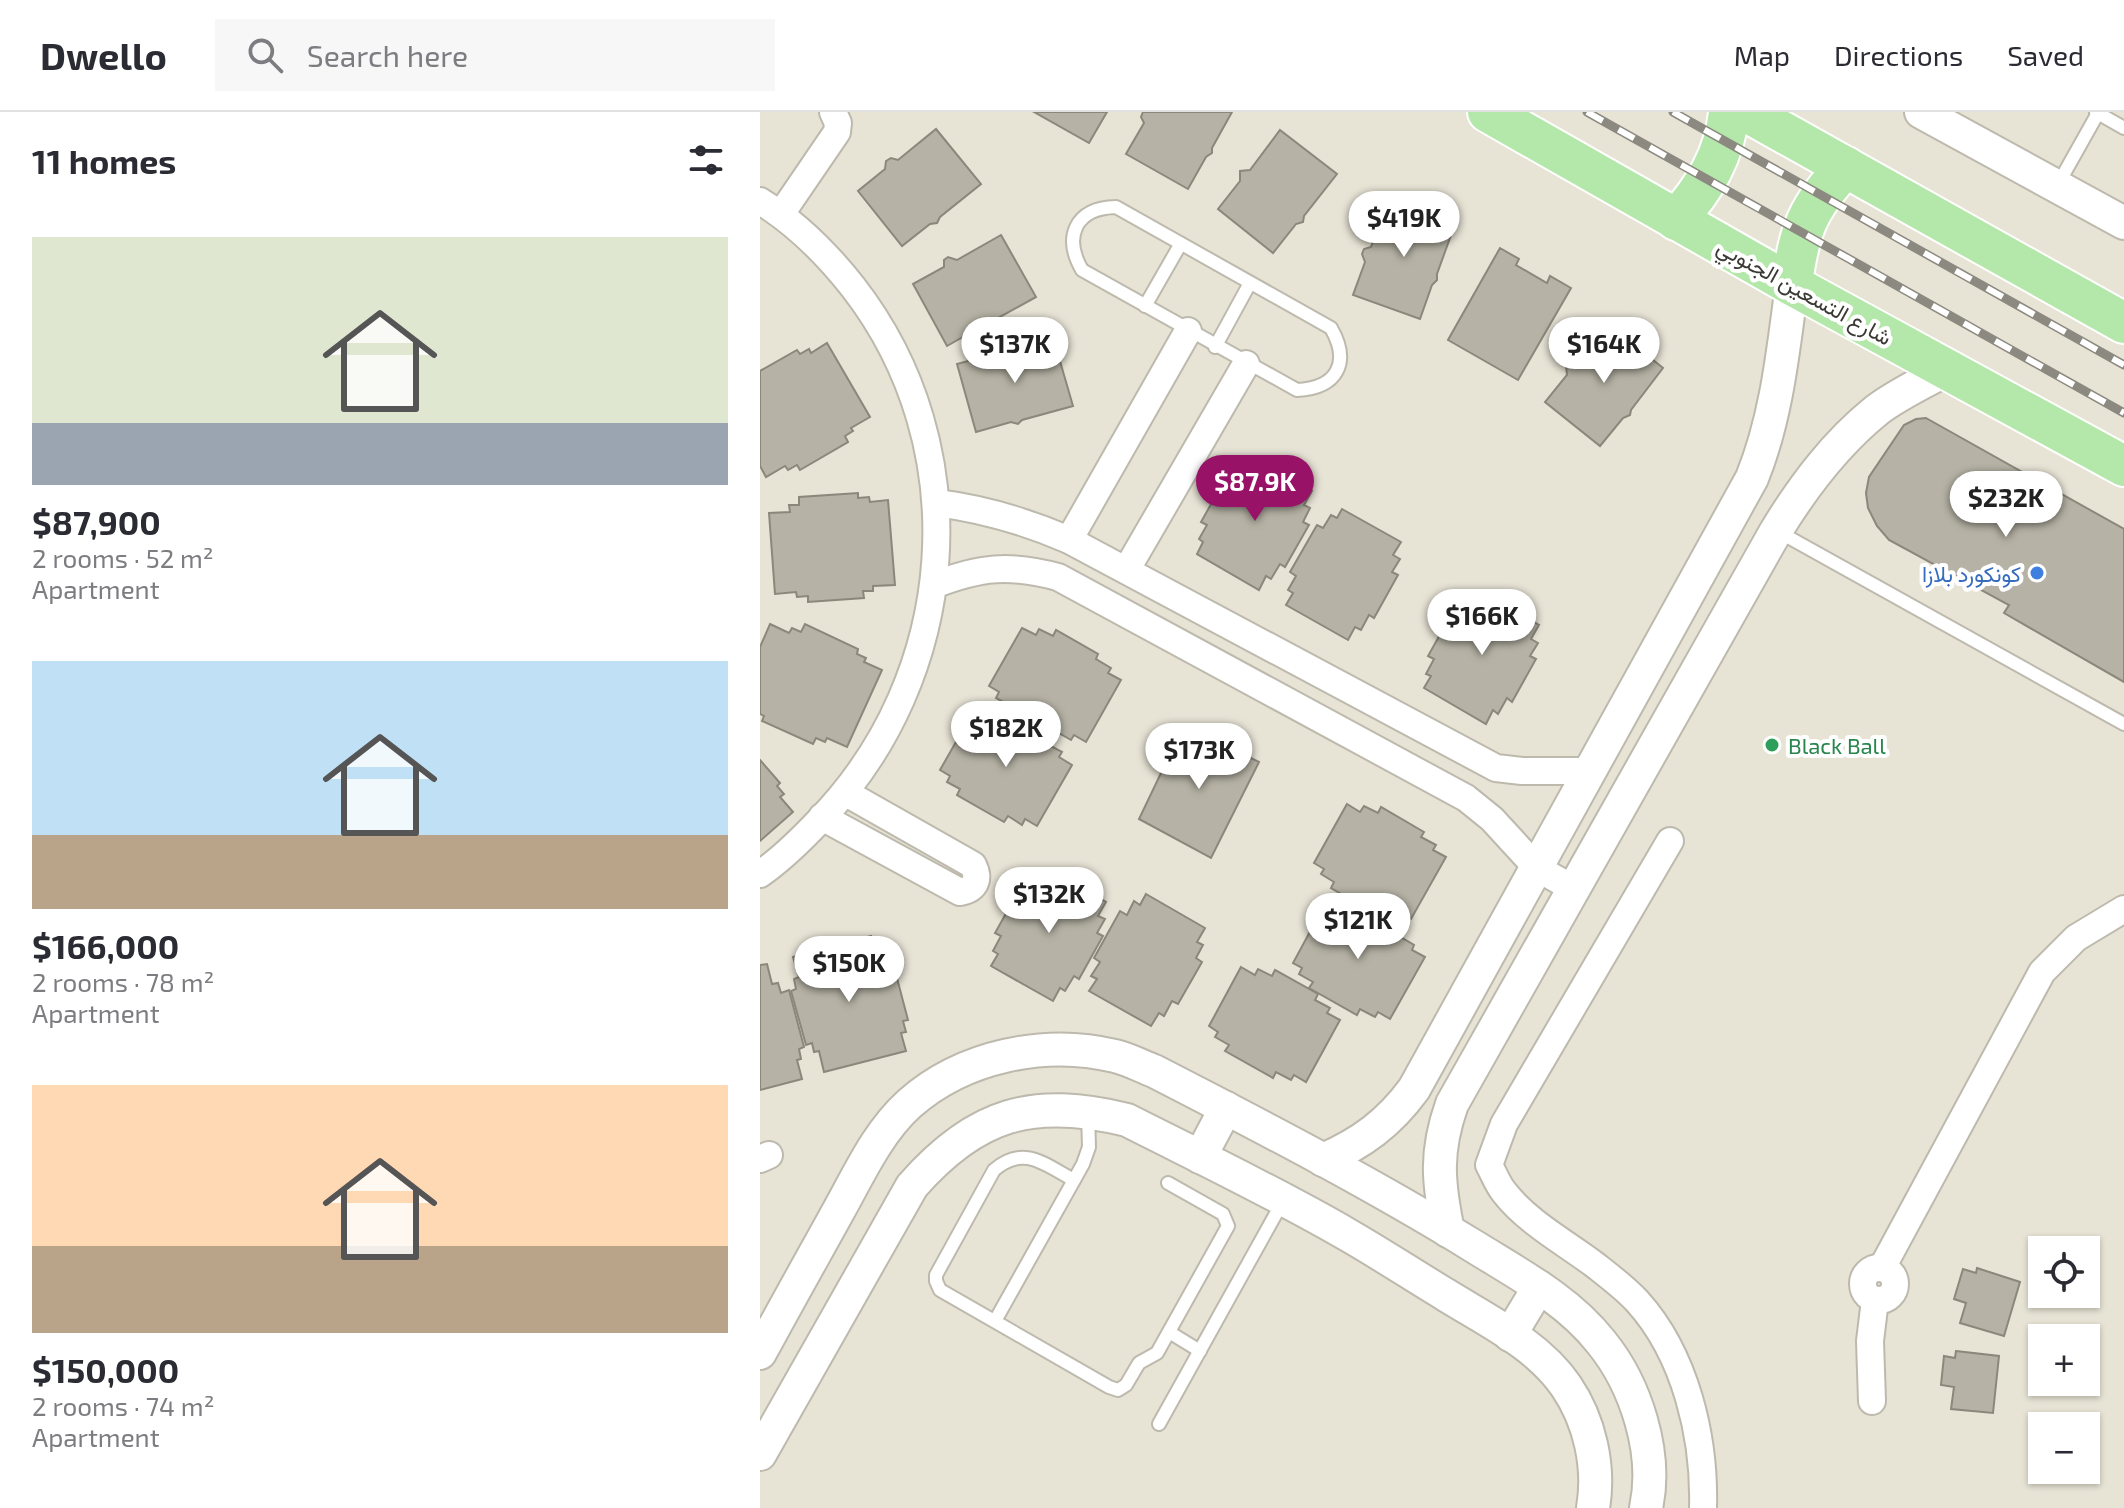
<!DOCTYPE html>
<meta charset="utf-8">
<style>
:root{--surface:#fff;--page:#f7f7f7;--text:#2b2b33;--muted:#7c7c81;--line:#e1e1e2;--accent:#981368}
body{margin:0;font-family:"Exo 2",Vazirmatn,sans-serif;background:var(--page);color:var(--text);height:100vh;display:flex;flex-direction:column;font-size:30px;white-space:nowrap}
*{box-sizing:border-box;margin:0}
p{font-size:26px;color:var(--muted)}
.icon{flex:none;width:44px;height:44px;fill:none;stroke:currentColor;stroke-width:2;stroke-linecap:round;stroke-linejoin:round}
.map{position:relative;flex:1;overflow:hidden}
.side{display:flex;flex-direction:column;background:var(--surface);width:760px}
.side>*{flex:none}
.controls{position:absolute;left:1268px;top:1124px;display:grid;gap:16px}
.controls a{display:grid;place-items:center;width:72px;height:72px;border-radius:0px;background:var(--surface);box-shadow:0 2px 6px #0004;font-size:40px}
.price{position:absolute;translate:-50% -68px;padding:0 18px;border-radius:28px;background:#fff;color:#222;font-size:26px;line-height:52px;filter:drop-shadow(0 2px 4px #0008)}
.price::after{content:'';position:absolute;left:50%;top:48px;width:24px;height:18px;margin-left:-12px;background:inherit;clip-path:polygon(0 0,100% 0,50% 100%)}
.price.current{background:var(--accent);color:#fff}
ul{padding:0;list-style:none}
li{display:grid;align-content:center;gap:16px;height:424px;padding:0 32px}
li span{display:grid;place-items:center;height:248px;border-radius:0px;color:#555}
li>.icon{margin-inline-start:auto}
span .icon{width:144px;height:144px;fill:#fffc;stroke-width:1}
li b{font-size:34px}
h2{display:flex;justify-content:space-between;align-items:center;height:96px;padding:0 32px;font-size:34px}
header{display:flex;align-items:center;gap:48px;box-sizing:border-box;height:112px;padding:0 40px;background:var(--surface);border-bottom:2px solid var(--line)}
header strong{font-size:38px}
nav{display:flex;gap:44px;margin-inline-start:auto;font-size:28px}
.search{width:560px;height:72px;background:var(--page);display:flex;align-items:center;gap:20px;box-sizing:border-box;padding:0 28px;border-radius:0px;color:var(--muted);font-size:30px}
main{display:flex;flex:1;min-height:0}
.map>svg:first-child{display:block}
.building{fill:#b6b2a5;stroke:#8b887b;stroke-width:2}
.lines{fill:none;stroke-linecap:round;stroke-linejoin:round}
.service-casing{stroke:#bdbaad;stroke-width:16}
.minor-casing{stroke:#bdbaad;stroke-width:30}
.tertiary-casing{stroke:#bdbaad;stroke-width:36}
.primary-casing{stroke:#fff;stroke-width:44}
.service{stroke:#fff;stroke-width:12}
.minor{stroke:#fff;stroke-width:26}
.tertiary{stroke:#fff;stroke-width:32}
.primary{stroke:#b4e8aa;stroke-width:40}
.rail-casing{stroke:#8c8980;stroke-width:9}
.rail{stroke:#fff;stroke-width:6;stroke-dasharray:18;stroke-linecap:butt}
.shop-dot{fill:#3f7fe0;stroke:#fff;stroke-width:3}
.leisure-dot{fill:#2e9e5b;stroke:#fff;stroke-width:3}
.labels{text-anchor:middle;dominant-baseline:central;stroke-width:8;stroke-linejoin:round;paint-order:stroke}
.street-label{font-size:22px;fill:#3b3934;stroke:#fff}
.shop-label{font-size:22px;fill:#366cbe;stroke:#fff;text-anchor:end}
.leisure-label{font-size:22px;fill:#27864d;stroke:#fff;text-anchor:start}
</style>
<header>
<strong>Dwello</strong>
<div class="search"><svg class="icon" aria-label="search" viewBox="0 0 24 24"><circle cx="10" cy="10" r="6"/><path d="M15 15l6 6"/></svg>Search here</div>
<nav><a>Map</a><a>Directions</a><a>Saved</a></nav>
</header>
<main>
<section class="side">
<h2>11 homes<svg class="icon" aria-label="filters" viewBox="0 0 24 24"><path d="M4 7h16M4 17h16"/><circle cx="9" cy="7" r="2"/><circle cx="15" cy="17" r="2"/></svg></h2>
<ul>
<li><span style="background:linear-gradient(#dfe7d0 75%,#9aa5b1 0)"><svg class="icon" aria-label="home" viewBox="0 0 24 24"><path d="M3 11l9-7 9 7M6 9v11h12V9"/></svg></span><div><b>$87,900</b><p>2 rooms · 52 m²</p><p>Apartment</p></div></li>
<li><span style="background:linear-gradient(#bfe0f5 70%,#b9a48a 0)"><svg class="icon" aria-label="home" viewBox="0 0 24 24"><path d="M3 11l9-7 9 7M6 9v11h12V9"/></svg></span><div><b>$166,000</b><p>2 rooms · 78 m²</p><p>Apartment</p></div></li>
<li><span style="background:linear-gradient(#ffd9b3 65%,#b9a48a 0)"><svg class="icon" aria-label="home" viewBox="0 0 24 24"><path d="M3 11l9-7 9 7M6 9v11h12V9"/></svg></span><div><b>$150,000</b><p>2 rooms · 74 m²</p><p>Apartment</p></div></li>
</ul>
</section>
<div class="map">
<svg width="1364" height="1396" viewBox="0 0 1364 1396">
<rect width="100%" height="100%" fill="#e7e3d5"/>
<g class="building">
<path d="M 274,0 L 347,0 L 329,31 Z"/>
<path d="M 472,0 L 452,36 L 452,41 L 446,45 L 428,77 L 366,42 L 384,11 L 381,5 L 383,0 Z"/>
<path d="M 176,17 L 221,72 L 180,105 L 177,111 L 170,112 L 142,134 L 98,79 L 125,57 L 126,49 L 131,46 L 138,48 Z"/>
<path d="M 520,18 L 577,62 L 544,104 L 543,110 L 536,112 L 513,141 L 458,97 L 480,69 L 480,59 L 490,58 Z"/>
<path d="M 627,88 L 695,112 L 677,162 L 677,168 L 672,173 L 660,207 L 593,183 L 605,150 L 602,142 L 604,137 L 611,135 Z"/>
<path d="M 241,123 L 276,185 L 229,211 L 226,216 L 219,216 L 187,234 L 153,172 L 184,155 L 184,148 L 188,145 L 197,148 Z"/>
<path d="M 740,136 L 759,147 L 756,153 L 787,171 L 790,164 L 811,176 L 758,268 L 688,228 Z"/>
<path d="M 848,212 L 903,256 L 871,298 L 870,303 L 863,306 L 840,334 L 785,290 L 807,263 L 806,254 L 812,250 L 817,252 Z"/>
<path d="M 293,225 L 313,294 L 262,308 L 258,312 L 251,310 L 216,320 L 197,252 L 231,243 L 235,235 L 242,235 L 245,239 Z"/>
<path d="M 67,231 L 110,305 L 91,316 L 93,319 L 85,324 L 88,330 L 40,358 L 37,353 L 28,358 L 25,354 L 6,365 L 0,354 L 0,259 L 37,238 L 40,242 L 49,237 L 51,241 Z"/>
<path d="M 1166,306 L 1364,417 L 1364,570 L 1244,501 L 1249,493 L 1129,428 L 1117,414 L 1108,396 L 1106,381 L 1109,365 L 1144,313 L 1156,307 Z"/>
<path d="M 493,346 L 552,379 L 544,393 L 550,396 L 543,410 L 549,413 L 525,455 L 520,452 L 511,467 L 506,464 L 499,478 L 437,442 L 443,430 L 439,427 L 447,413 L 441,410 L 468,362 L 474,366 L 482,352 L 487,356 Z"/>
<path d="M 98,381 L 98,386 L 109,385 L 110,390 L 128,388 L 135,473 L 113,474 L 113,479 L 103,479 L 104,486 L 48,490 L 48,484 L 37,485 L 36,480 L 15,482 L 9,401 L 30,400 L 29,393 L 39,393 L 39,385 Z"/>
<path d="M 582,397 L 641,430 L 633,443 L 640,447 L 632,460 L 638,463 L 614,506 L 609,503 L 601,518 L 595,515 L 588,528 L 526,493 L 533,481 L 528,478 L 536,464 L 530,460 L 557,413 L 563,416 L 571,403 L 577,406 Z"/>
<path d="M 720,480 L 779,513 L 771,527 L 778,531 L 770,544 L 776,547 L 752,590 L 747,586 L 738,602 L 733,598 L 726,612 L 664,576 L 671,564 L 666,562 L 674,547 L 668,544 L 695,496 L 701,500 L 709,487 L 714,490 Z"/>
<path d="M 10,512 L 29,521 L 32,516 L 41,520 L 45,512 L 98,537 L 97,542 L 106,546 L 104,550 L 122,558 L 87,635 L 67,626 L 65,630 L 56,626 L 53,632 L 2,609 L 4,604 L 0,602 L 0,535 Z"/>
<path d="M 262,516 L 276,523 L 279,517 L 293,524 L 296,518 L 338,542 L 336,547 L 351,556 L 348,561 L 361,568 L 326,630 L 314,623 L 311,628 L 297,620 L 293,626 L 245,599 L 249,593 L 236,586 L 239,580 L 229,574 Z"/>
<path d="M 213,600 L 227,607 L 230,601 L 244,608 L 247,603 L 289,627 L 287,632 L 302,640 L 299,645 L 312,653 L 277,714 L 265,707 L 262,713 L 248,704 L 244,710 L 197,683 L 200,677 L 187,670 L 190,664 L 180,658 Z"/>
<path d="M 424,613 L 499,650 L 451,746 L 379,707 Z"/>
<path d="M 0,648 L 20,671 L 17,674 L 24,682 L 20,685 L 33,700 L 0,729 Z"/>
<path d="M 587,692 L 600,700 L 604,694 L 618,701 L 621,695 L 664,720 L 661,725 L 676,733 L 673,738 L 686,745 L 651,807 L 639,800 L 637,805 L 622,797 L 618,803 L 571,776 L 574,770 L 561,762 L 564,757 L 554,751 Z"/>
<path d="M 287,757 L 346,790 L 338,804 L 345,807 L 337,821 L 343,824 L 319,867 L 314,864 L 305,879 L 300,876 L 293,889 L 231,854 L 238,842 L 233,839 L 241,824 L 235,821 L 262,773 L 268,777 L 276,764 L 282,767 Z"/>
<path d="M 386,782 L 445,816 L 437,830 L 443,833 L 436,846 L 442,850 L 418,892 L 412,889 L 404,904 L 399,901 L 391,914 L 329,879 L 337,867 L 331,864 L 340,850 L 334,846 L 360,799 L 367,803 L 374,789 L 380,793 Z"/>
<path d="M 565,792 L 579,800 L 583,793 L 596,801 L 600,795 L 642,819 L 639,824 L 654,833 L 652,838 L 665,845 L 630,907 L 618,900 L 615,905 L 600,897 L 597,903 L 549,876 L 553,870 L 539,862 L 542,856 L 533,851 Z"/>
<path d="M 111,824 L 116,844 L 122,843 L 125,853 L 133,851 L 148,908 L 143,909 L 146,920 L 141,921 L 146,939 L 64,960 L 59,939 L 54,940 L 52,931 L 46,933 L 31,879 L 36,877 L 34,867 L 39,865 L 33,845 Z"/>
<path d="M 7,852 L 12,872 L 18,871 L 21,881 L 29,878 L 44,935 L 39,937 L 41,947 L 37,948 L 42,967 L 0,978 L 0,853 Z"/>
<path d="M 481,855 L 495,863 L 498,857 L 512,864 L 515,858 L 558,882 L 555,888 L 570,896 L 567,901 L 580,908 L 546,970 L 534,963 L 531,968 L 516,960 L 513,966 L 465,939 L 469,933 L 455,925 L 458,920 L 449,914 Z"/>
<path d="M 1217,1156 L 1260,1170 L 1244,1224 L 1200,1211 L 1206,1191 L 1194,1187 L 1203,1157 L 1216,1161 Z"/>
<path d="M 1196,1239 L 1239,1244 L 1233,1301 L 1191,1297 L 1194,1275 L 1181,1273 L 1184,1244 L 1195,1246 Z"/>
</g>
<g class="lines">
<g class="service-casing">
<g id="service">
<path d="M 1336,0 L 1364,16"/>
<path d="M 1297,74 L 1338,1"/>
<path d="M 356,95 L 571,216 C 591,251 577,276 537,278 L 322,158 C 303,125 315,96 356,95 Z"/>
<path d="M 385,194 L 420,133"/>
<path d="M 455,235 L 490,171"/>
<path d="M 1019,420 L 1364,612"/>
<path d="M 314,1068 C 285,1053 264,1032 234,1058 L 176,1163 L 176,1169 L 180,1178 L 349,1275 L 358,1278 L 366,1273 L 379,1251 L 397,1241 L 468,1114 L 463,1102 L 408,1071"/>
<path d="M 235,1209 L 323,1052 L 329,1035 L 328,1001"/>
<path d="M 409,1220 L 440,1239"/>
<path d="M 399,1312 L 523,1089"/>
</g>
</g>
<g class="minor-casing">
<g id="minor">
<path d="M 0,89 C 36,111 67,142 93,175 C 218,336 199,565 59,709 C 40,729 22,747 0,762"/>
<path d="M 21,102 L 77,20 L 78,11 L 73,0"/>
<path d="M 177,391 C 224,397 265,409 309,428 L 736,656 L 762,659 L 830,659"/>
<path d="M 309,428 L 428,219"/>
<path d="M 367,457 L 486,252"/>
<path d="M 174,473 C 220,455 250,452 298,465 L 706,686 L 732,707 L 777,756 L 814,777"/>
<path d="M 62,705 L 200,780 C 216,777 220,767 213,753 L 86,681"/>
<path d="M 910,729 L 744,1012 L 729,1053 C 734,1062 738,1073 744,1080 C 767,1110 806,1131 835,1153 C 849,1164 865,1176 877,1189 C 926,1243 945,1326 943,1396"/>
<path d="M 0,1047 L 9,1043"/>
<circle cx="1119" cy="1172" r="16"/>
<path d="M 1122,1156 L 1282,860 L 1316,826 L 1364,797"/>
<path d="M 1112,1289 L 1110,1229 L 1115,1188"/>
</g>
</g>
<g class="tertiary-casing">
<g id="tertiary">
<path d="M 1161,0 L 1364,111"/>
<path d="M 440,1045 L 466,996"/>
<path d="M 563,1048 C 602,1031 629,1011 654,977 L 992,366 C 1017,304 1023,239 1032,173"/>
<path d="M 688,1119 C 678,1070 675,1040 692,992 L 1016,419 C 1044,373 1075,332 1117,298 C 1138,282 1164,270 1188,257"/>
<path d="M 750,1223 L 779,1175"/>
<path d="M 0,1241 C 26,1193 53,1145 79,1098 C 99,1062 118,1020 149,992 C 203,944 285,927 355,944 C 368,947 381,954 394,959 C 503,1015 611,1071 715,1135 C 760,1163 808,1188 841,1230 C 876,1273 898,1341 886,1396"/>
<path d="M 0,1342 L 152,1074 C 216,1001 273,985 367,1008 C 440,1045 516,1081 588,1123 C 621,1142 653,1163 686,1183 C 728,1209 778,1233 806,1274 C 830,1309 840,1355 833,1396"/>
</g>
</g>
<g class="primary-casing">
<g id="primary">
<path d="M 728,0 L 1032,173 L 1364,354"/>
<path d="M 987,0 L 1364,211"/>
<path d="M 916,108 C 944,77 965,43 969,0"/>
<path d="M 1032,173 C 1038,120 1048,94 1086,55"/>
</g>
</g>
<use href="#service" class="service"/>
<use href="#minor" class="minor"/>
<use href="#tertiary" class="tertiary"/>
<use href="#primary" class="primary"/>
<g class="rail-casing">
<g id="rail">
<path d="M 827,0 L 1364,301"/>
<path d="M 913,0 L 1364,253"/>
</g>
</g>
<use href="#rail" class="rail"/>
</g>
<circle class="shop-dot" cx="1277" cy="461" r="8"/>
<circle class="leisure-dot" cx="1012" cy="633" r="8"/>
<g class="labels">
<g class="street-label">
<text transform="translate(1045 179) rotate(29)">شارع التسعين الجنوبي</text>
</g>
<g class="shop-label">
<text x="1261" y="461">كونكورد بلازا</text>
</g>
<g class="leisure-label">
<text x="1028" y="633">Black Ball</text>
</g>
</g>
</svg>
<div class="controls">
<a><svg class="icon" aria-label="locate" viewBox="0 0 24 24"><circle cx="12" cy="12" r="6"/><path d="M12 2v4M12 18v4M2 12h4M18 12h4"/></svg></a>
<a>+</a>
<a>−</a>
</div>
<b class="price" style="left:644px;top:147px">$419K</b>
<b class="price" style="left:255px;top:273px">$137K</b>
<b class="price" style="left:844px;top:273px">$164K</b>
<b class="price current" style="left:495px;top:411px">$87.9K</b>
<b class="price" style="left:1246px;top:427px">$232K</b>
<b class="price" style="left:722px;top:545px">$166K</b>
<b class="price" style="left:246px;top:657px">$182K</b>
<b class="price" style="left:439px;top:679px">$173K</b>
<b class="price" style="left:289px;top:823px">$132K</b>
<b class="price" style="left:598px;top:849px">$121K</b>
<b class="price" style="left:89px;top:892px">$150K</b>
</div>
</main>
